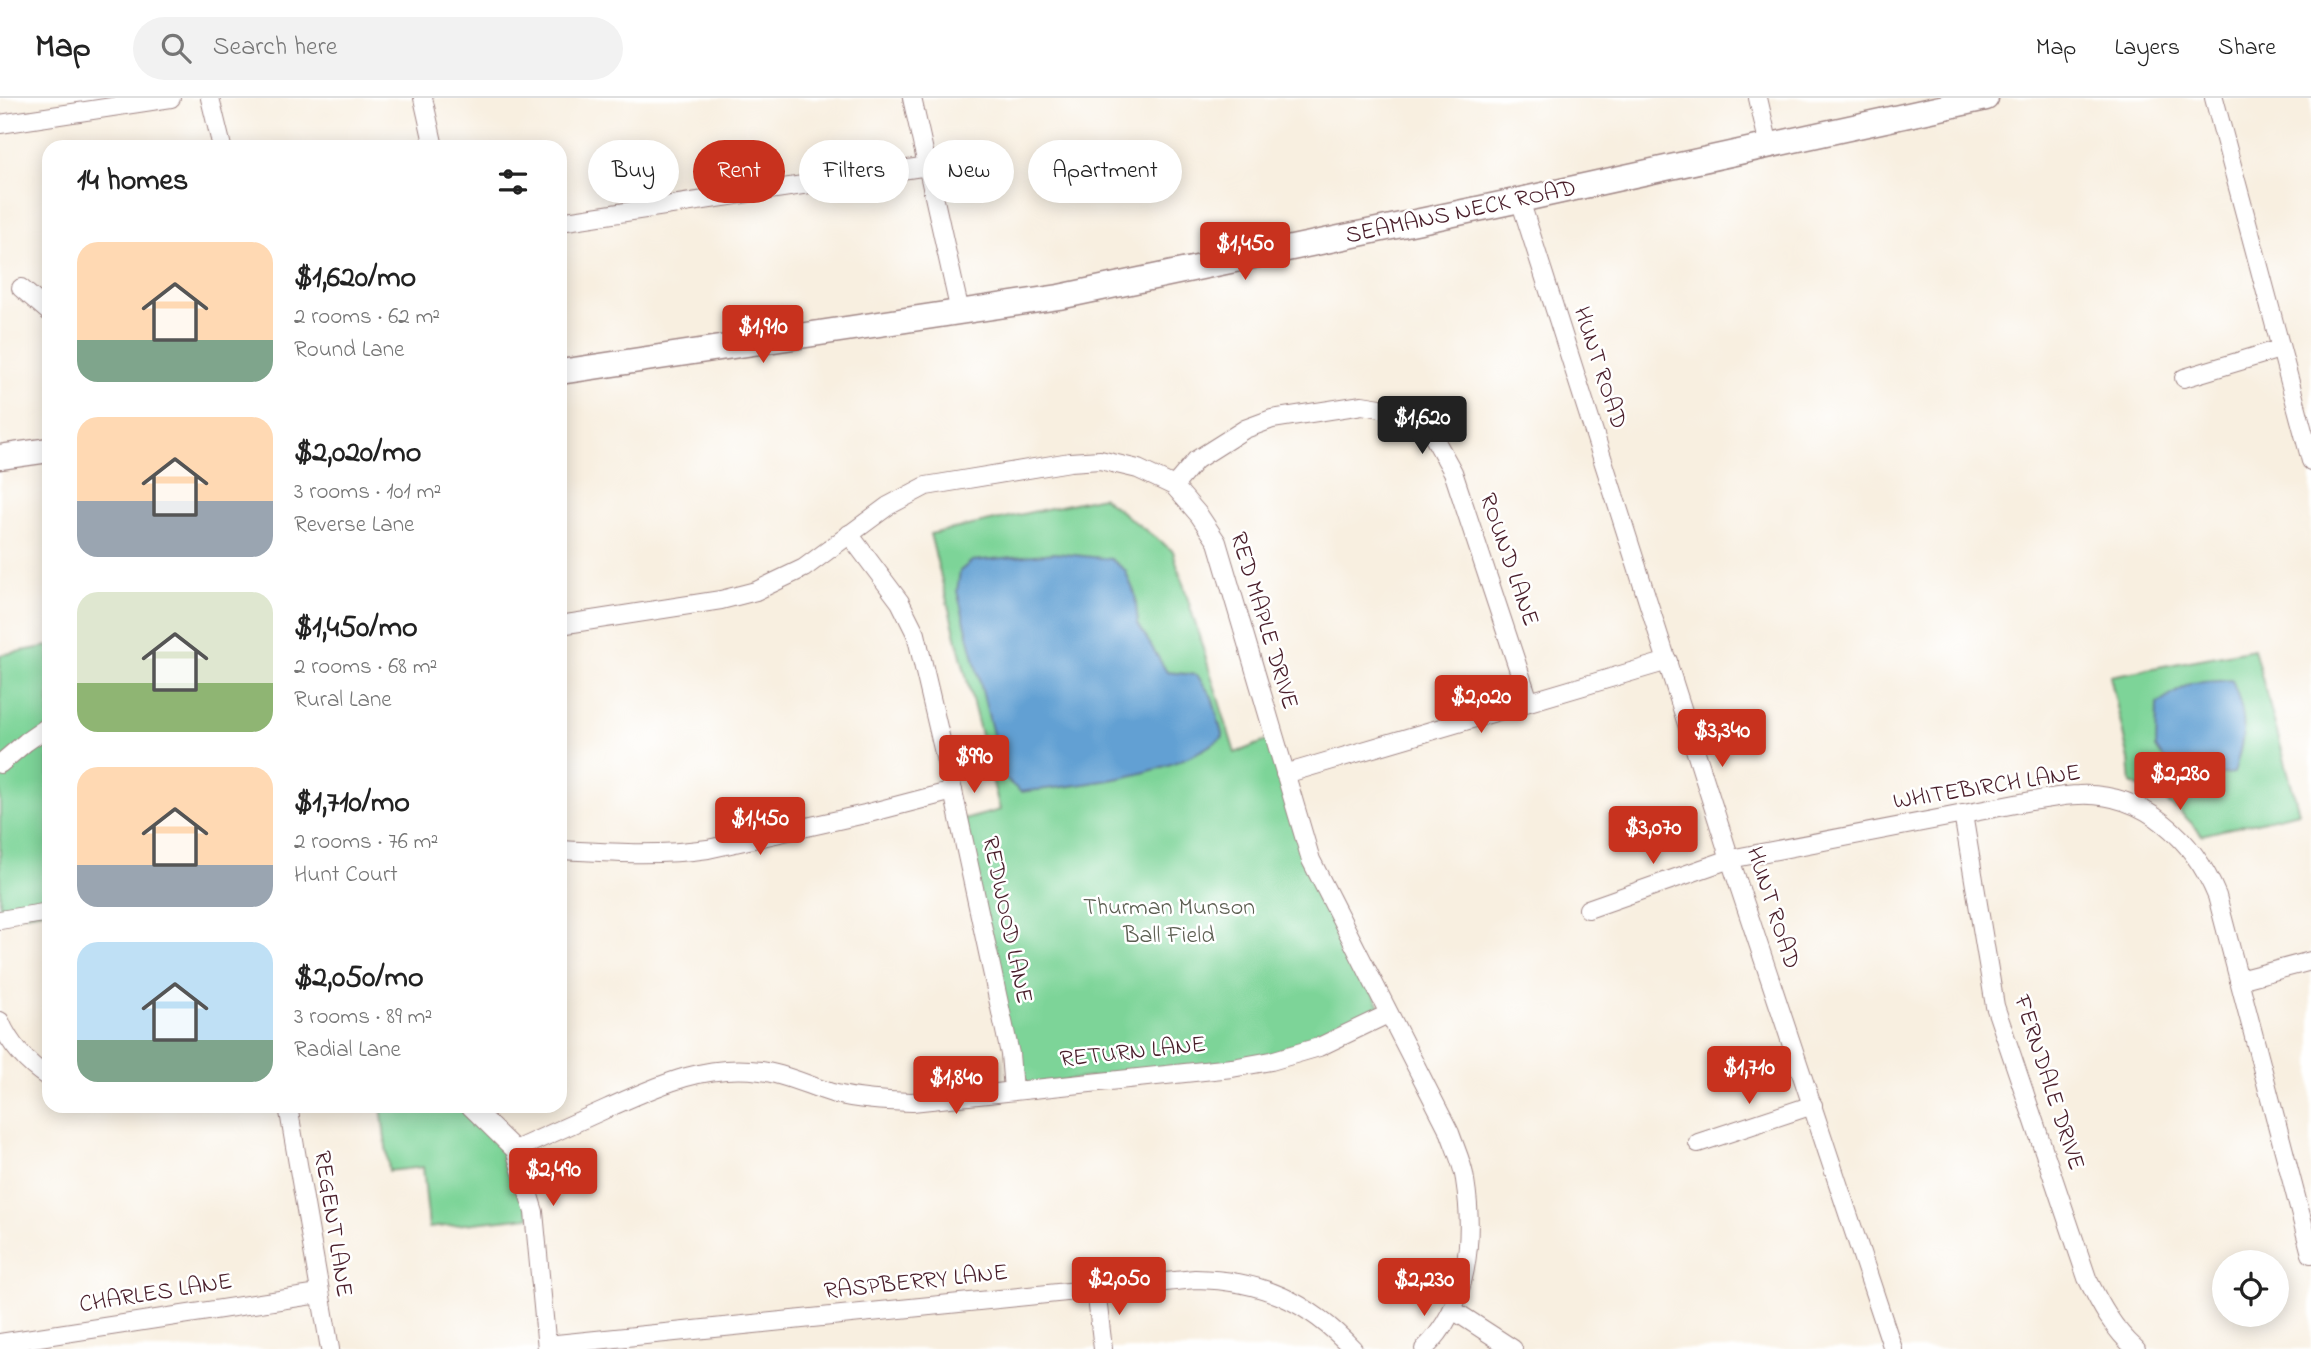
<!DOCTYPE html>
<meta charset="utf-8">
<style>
:root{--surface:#fff;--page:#f2f2f2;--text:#222;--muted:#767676;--line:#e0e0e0;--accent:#c8321e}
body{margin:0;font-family:"Indie Flower",sans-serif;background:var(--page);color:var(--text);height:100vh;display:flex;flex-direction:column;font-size:26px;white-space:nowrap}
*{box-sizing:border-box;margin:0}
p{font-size:23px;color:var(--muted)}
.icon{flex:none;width:38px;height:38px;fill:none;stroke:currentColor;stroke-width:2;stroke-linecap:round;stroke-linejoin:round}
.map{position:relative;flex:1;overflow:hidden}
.drawer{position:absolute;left:42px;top:42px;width:525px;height:973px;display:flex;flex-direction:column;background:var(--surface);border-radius:21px;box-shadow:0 4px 18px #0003}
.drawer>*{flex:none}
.hud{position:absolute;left:588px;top:42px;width:665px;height:63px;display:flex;gap:14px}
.controls{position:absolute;left:2212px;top:1152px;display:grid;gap:14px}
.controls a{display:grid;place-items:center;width:77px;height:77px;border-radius:50%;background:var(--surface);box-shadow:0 4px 18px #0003;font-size:35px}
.price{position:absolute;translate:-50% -60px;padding:0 16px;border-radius:7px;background:var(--accent);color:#fff;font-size:23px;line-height:46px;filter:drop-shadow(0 2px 4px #0008)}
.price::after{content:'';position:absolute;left:50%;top:42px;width:21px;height:16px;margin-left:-10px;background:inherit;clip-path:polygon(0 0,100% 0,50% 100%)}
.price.on{background:#222;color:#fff}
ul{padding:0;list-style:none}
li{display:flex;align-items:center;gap:21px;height:175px;padding:0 35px}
li span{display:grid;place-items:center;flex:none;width:196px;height:140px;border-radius:21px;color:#555}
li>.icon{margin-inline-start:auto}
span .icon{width:84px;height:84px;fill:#fffc;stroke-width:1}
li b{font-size:30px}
h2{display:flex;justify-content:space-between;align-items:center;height:84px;padding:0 35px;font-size:30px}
.chip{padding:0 24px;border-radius:32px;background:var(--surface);box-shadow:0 4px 18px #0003;font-size:24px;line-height:63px}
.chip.on{background:var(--accent);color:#fff}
header{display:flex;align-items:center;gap:42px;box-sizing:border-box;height:98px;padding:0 35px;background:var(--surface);border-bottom:2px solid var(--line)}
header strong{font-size:33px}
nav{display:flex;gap:38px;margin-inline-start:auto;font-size:24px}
.search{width:490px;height:63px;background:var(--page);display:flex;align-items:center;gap:18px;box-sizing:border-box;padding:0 24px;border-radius:38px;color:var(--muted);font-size:26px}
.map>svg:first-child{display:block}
.green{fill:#7dd498;stroke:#647a62;stroke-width:2}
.water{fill:#62a0d3;stroke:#56607f;stroke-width:2}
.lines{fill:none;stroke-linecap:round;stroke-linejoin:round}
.street-casing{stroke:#a18786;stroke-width:20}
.secondary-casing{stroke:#a18786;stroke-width:27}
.street{stroke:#fff;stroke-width:18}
.secondary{stroke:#fff;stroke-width:24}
.labels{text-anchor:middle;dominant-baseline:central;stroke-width:5;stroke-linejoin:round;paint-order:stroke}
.street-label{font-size:24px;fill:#4a1f2b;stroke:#fff}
.park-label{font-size:24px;fill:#5c5e51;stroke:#fff}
</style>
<header>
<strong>Map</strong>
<div class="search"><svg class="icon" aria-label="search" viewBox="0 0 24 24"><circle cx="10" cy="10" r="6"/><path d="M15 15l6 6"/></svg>Search here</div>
<nav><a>Map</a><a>Layers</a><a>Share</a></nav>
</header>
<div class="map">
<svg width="2311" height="1251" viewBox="0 0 2311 1251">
<rect width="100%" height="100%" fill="#fff"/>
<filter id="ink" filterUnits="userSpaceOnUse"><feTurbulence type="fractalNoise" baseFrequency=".0143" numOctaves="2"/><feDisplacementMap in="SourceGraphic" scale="14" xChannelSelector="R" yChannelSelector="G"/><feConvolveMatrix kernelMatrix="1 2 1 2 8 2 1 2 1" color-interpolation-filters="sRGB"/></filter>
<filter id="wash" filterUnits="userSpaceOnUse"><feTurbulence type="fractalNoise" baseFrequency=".00686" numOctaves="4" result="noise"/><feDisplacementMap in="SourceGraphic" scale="28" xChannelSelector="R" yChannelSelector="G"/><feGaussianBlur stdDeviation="1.57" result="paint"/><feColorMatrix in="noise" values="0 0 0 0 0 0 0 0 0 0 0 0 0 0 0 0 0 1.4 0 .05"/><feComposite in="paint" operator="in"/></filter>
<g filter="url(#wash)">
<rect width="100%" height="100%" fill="#f8efe0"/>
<g class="green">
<path d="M 1102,399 L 1173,453 L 1235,655 L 1271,641 L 1310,767 L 1383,914 L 1271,959 L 1016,988 L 960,723 L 1000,712 L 930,436 Z"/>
<path d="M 49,548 L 49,629 L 0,666 L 0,557 Z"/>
<path d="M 2254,551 L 2299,714 L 2202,737 C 2178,708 2164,701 2131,685 L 2129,662 L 2110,578 Z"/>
<path d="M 49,637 L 49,812 L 0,820 L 0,676 L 5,670 Z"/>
<path d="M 381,1008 L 467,1008 L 513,1055 L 530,1119 L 429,1130 L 423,1069 L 389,1073 Z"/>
</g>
<g class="water">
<path d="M 1055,455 L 1111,461 L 1125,472 L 1135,496 L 1138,526 L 1167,574 L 1197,577 L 1212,599 L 1223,639 C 1166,680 1088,686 1021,694 L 1004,680 L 957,493 L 960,473 L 972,463 Z"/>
<path d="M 2232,582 C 2248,622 2246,634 2234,675 L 2180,680 L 2156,651 L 2157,606 L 2191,585 Z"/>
</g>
</g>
<g filter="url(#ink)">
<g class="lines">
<g class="street-casing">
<g id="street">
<path d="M 210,0 L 222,49"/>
<path d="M 423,0 L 434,49"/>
<path d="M 912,0 L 960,214"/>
<path d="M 1758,0 L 1769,48"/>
<path d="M 2214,0 L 2311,363"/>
<path d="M 0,26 L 171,0"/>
<path d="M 1520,102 L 1730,761 L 1893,1251"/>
<path d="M 560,124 L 928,68"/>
<path d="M 21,190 L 49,214"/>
<path d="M 2184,280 L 2280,251"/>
<path d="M 1174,388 L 1196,362 L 1245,331 L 1272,321 L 1362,307 L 1393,312 L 1432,336 L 1453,374 L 1529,603"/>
<path d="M 849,436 L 900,504 L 916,536 L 953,693 L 1010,956 L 1013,992"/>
<path d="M 560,527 L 721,502 L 756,493 L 804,470 L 888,408 L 926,388 L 1070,364 L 1100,362 L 1138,371 L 1174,388 L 1199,417 L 1217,444 L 1311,762 L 1450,1035 C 1455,1050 1463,1066 1465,1082 C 1474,1138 1469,1209 1424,1251"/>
<path d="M 0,666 L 26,644 L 49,628"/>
<path d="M 1285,676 L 1668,563"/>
<path d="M 1963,716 L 1995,908 L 2087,1180 C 2100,1206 2113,1231 2136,1251"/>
<path d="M 560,752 C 610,755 658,758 708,751 L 865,716 L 953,693"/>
<path d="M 1588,811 L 1730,761 L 2031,703 C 2047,701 2064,697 2079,697 C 2144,694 2194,742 2217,798 L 2311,1156"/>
<path d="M 0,822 L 49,814"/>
<path d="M 2239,882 L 2311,863"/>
<path d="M 0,923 C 10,947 28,966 49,980"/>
<path d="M 288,1008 L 330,1251"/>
<path d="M 470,1008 L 515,1052 L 534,1114 L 547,1251"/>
<path d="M 1698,1045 L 1813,1007"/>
<path d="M 515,1052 C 546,1038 577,1024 608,1010 C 657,988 705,965 761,973 C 785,976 809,988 832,995 C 859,1002 885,1003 912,1004 L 1232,970 L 1271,963 L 1319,949 L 1388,916"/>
<path d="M 1096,1191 L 1103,1251"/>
<path d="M 1453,1212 L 1513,1251"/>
<path d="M 0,1245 L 319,1196"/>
<path d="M 547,1247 L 1195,1181 C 1261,1182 1308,1203 1353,1251"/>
</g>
</g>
<g class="secondary-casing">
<g id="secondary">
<path d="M 560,274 L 1059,199 L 1520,102 L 1986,0"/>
<path d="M 0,359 L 49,352"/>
</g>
</g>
<use href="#street" class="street"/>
<use href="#secondary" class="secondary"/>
</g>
</g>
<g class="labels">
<g class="street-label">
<text transform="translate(1461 115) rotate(-12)">SEAMANS NECK ROAD</text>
<text transform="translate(1599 270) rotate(72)">HUNT ROAD</text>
<text transform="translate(1508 462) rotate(71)">ROUND LANE</text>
<text transform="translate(1263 523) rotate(73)">RED MAPLE DRIVE</text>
<text transform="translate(1987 690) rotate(-9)">WHITEBIRCH LANE</text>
<text transform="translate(1772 810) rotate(72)">HUNT ROAD</text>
<text transform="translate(1006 822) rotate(78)">REDWOOD LANE</text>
<text transform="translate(1133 955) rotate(-6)">RETURN LANE</text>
<text transform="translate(2048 985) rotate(72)">FERNDALE DRIVE</text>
<text transform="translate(332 1126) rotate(81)">REGENT LANE</text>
<text transform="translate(916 1185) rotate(-6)">RASPBERRY LANE</text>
<text transform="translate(156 1196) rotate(-9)">CHARLES LANE</text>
</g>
<g class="park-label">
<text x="1169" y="810">Thurman Munson<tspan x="1169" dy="28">Ball Field</tspan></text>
</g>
</g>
</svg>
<div class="controls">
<a><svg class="icon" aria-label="locate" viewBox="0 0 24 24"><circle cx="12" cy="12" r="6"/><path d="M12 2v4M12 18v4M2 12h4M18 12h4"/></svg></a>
</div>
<b class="price" style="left:1245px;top:184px">$1,450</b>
<b class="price" style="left:763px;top:267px">$1,910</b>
<b class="price on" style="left:1422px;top:358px">$1,620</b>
<b class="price" style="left:1481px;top:637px">$2,020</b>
<b class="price" style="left:1722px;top:671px">$3,340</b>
<b class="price" style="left:974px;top:697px">$990</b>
<b class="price" style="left:2180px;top:714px">$2,280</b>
<b class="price" style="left:760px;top:759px">$1,450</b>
<b class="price" style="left:1653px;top:768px">$3,070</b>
<b class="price" style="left:1749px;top:1008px">$1,710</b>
<b class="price" style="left:956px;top:1018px">$1,840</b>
<b class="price" style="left:553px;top:1110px">$2,490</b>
<b class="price" style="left:1119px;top:1219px">$2,050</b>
<b class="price" style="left:1424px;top:1220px">$2,230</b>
<div class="hud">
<a class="chip">Buy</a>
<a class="chip on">Rent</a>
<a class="chip">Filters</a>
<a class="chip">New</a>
<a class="chip">Apartment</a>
</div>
<section class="drawer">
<h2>14 homes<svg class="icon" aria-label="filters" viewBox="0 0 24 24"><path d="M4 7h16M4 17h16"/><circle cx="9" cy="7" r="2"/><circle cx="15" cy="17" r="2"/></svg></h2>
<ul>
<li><span style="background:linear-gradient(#ffd9b3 70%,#7fa58c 0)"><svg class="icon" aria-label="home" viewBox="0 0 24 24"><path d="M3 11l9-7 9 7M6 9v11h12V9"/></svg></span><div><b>$1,620/mo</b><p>2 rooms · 62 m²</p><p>Round Lane</p></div></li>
<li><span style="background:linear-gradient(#ffd9b3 60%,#9aa5b1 0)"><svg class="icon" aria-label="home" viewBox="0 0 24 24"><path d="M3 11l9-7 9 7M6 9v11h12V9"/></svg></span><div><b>$2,020/mo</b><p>3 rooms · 101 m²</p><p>Reverse Lane</p></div></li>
<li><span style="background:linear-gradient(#dfe7d0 65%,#8fb573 0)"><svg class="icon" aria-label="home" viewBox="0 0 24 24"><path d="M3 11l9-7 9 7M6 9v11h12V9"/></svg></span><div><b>$1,450/mo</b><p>2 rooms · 68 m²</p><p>Rural Lane</p></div></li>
<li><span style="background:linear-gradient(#ffd9b3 70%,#9aa5b1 0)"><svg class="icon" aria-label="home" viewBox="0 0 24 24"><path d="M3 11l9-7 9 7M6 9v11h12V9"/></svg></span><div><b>$1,710/mo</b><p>2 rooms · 76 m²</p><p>Hunt Court</p></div></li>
<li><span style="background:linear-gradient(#bfe0f5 70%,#7fa58c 0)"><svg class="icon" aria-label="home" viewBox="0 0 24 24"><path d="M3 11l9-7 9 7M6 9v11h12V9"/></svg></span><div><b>$2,050/mo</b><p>3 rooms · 89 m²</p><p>Radial Lane</p></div></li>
</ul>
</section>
</div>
